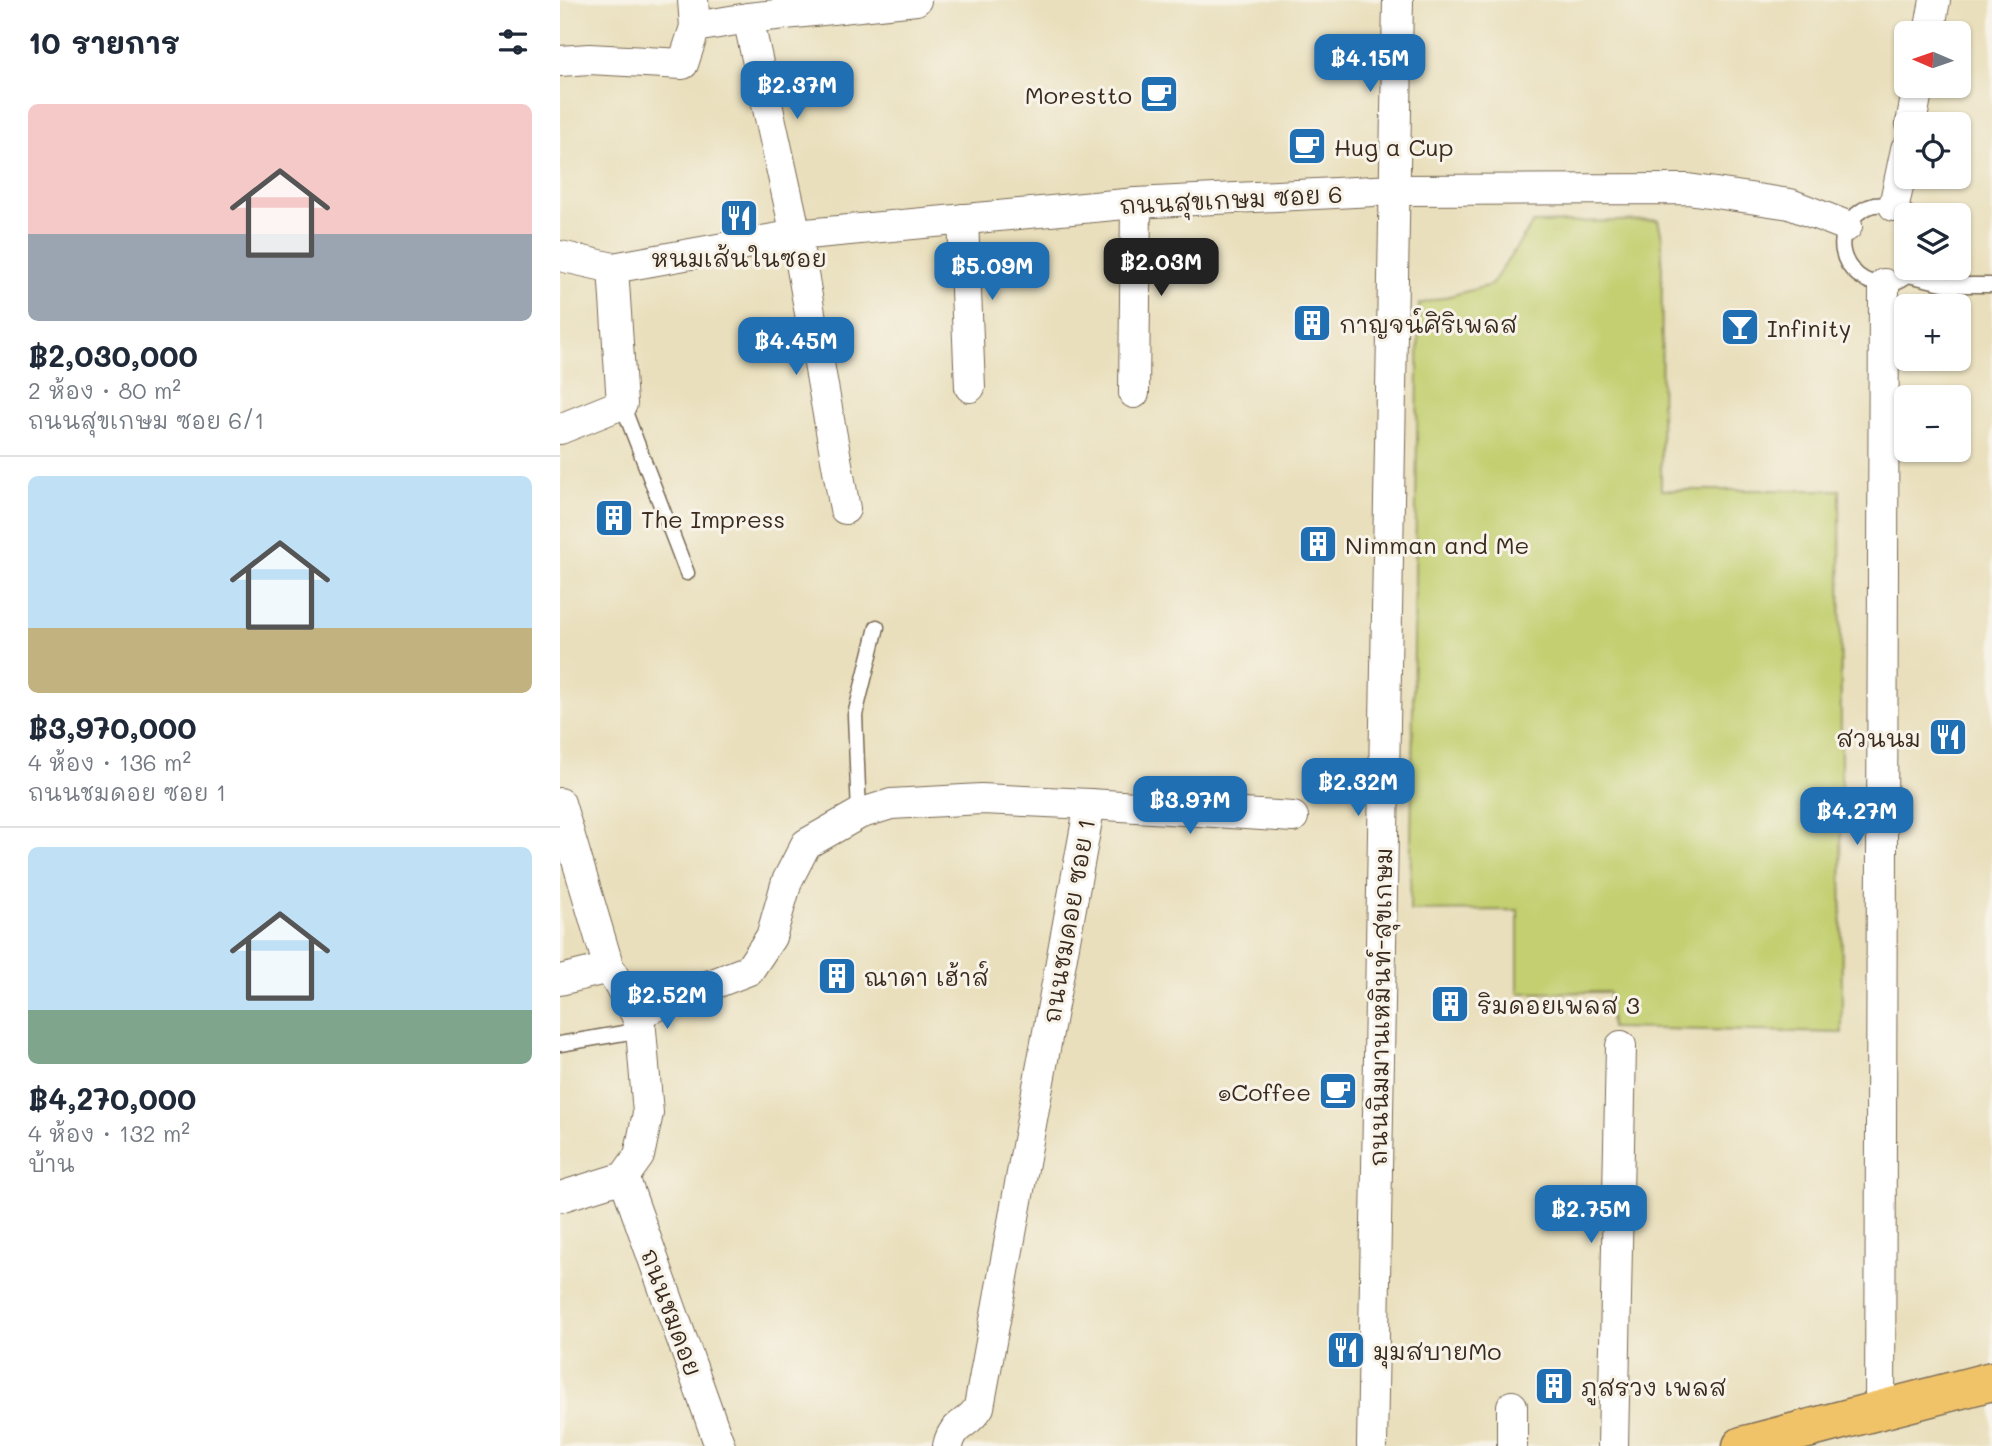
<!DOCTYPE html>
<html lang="th">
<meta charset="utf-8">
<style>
:root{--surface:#fff;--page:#f2f2f3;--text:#1f2937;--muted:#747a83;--line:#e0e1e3;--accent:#1f6fb2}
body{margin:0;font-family:Mali,"Playpen Sans Thai",sans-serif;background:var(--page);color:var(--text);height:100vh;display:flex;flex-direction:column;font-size:26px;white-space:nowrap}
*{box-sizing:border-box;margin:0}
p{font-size:23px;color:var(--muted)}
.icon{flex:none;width:38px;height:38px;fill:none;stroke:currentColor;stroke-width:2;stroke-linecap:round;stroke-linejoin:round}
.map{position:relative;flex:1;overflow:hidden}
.sheet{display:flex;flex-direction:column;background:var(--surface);width:560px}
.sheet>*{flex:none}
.needle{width:46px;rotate:272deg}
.buttons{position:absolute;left:1334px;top:21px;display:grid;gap:14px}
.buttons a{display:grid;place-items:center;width:77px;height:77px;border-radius:10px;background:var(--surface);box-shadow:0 2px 5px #0004;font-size:35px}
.price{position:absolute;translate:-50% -60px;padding:0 16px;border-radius:14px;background:var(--accent);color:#fff;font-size:23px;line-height:46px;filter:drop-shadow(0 2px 4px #0008)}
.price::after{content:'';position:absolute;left:50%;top:42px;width:21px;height:16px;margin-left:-10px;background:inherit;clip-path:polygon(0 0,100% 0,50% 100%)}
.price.active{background:#222;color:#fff}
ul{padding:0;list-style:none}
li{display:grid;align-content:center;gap:14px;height:371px;padding:0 28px}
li+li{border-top:2px solid var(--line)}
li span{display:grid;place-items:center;height:217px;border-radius:10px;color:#555}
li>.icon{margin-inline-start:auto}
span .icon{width:126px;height:126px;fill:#fffc;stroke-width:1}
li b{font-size:30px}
h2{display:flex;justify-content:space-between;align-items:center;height:84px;padding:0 28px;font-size:30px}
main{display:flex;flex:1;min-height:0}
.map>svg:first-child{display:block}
.green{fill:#c3cf70;stroke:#7f7c47;stroke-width:2}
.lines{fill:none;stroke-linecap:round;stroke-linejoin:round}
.lane-casing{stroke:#786955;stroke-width:17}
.street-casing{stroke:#786955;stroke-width:32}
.primary-casing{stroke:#786955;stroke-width:41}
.lane{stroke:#fff;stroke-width:14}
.street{stroke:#fff;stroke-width:30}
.primary{stroke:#f1c369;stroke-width:38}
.labels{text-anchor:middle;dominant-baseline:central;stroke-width:6;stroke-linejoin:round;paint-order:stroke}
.poi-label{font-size:24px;fill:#3b2a1e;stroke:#f7f3e8;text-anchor:start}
.street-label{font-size:24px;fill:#3b2a1e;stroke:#f7f3e8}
</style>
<main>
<section class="sheet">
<h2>10 รายการ<svg class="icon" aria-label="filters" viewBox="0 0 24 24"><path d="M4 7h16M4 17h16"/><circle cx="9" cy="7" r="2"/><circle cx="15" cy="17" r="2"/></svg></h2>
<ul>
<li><span style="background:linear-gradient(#f6c9c9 60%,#9aa5b1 0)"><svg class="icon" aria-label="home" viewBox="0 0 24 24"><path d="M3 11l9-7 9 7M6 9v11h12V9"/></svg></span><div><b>฿2,030,000</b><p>2 ห้อง · 80 m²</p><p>ถนนสุขเกษม ซอย 6/1</p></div></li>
<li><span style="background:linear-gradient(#bfe0f5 70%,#c2b280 0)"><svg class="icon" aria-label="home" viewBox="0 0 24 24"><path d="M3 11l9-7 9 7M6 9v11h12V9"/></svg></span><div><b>฿3,970,000</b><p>4 ห้อง · 136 m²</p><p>ถนนชมดอย ซอย 1</p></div></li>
<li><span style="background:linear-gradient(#bfe0f5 75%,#7fa58c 0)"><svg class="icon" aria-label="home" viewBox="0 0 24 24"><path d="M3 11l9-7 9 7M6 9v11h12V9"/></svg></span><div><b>฿4,270,000</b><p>4 ห้อง · 132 m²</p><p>บ้าน</p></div></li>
</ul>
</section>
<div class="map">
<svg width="1432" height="1446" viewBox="0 0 1432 1446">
<rect width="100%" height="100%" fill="#f7f3e8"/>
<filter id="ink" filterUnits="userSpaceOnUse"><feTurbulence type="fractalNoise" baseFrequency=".0143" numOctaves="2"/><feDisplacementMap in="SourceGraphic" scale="14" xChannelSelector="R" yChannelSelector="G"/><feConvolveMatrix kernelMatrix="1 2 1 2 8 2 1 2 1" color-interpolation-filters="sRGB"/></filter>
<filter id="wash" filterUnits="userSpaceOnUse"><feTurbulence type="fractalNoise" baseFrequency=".00686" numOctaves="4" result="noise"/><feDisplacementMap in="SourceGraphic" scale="28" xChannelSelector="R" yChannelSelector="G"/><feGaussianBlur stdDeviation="1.57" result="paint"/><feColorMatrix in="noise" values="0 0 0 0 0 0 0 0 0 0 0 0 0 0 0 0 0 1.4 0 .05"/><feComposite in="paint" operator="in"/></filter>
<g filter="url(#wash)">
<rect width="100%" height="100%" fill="#e9dfbc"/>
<path class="green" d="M 1098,220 L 1102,237 L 1101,490 L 1280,490 L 1282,1033 L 1051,1028 L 1049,992 L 958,993 L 958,910 L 850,911 L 859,304 L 931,285 L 973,223 Z"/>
</g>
<g filter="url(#ink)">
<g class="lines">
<g class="lane-casing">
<g id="lane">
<path d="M 1350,215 C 1340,206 1326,203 1314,205 C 1305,207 1297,213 1291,220 C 1260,261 1319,310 1355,268"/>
<path d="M 1348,275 L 1391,285 L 1432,285"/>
<path d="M 62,404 L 127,573"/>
<path d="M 299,814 L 295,715 L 317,627"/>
<path d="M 0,1044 L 81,1030"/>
</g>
</g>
<g class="street-casing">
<g id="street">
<path d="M 133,0 L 135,27"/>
<path d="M 188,18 L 236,235 L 285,509"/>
<path d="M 1369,33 L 1375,0"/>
<path d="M 0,61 L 29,59 L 123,64 L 135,27 L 188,18 L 356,0"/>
<path d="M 1351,124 L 1358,86"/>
<path d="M 1334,206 L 1346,149"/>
<path d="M 403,219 L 410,387"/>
<path d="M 0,256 L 53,268 L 236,235 L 576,203 L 834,190 L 1128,189 L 1230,204 L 1287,226"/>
<path d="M 574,393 L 576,203"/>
<path d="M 0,429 L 62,404 L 53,268"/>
<path d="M 0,803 L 49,968"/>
<path d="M 530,804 L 733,817"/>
<path d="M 0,980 L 49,968 L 76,1014 L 81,1030 L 88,1113 L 79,1156 L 64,1177 L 0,1197"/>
<path d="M 76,1014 L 189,970 L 211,937 L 227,881 L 246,844 L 299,814 L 331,804 L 421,799 L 530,804 L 419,1407 C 408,1426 393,1422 388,1446"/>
<path d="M 64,1177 L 160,1446"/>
<path d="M 952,1406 L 952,1446"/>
<path d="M 1320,1410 L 1324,284"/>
<path d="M 812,1446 L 838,0"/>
<path d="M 1053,1446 L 1061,1046"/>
</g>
</g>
<g class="primary-casing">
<path id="primary" d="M 1182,1446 L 1432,1381"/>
</g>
<use href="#lane" class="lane"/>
<use href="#street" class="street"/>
<use href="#primary" class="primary"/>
</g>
</g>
<defs>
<g id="cafe-square" transform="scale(2.0125)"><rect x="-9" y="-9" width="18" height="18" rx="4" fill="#1f6fb2" stroke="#f7f3e8"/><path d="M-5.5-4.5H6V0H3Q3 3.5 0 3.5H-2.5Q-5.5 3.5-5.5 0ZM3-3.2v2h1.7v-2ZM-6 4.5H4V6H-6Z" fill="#fff"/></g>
<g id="restaurant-square" transform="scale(2.0125)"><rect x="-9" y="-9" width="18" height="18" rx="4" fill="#1f6fb2" stroke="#f7f3e8"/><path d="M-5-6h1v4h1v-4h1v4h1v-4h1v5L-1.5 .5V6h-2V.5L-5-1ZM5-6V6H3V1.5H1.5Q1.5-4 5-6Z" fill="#fff"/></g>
<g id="building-square" transform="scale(2.0125)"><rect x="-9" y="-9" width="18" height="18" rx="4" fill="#1f6fb2" stroke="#f7f3e8"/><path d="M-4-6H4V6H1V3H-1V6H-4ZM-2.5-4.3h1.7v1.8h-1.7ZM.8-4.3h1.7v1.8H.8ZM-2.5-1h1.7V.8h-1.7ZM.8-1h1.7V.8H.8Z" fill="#fff"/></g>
<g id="bar-square" transform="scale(2.0125)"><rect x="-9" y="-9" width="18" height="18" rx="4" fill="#1f6fb2" stroke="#f7f3e8"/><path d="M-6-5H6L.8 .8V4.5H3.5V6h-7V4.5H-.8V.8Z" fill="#fff"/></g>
</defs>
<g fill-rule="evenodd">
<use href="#cafe-square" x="599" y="94"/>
<use href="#cafe-square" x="747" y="146"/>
<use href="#restaurant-square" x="179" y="218"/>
<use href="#building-square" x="752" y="323"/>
<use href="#bar-square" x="1180" y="327"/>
<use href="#building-square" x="54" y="518"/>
<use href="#building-square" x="758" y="544"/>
<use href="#restaurant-square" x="1388" y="737"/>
<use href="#building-square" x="277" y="976"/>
<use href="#building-square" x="890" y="1004"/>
<use href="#cafe-square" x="778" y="1091"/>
<use href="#restaurant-square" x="786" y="1350"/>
<use href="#building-square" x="994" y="1386"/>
</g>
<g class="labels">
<g class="poi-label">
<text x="572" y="94" text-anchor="end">Morestto</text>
<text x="774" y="146">Hug a Cup</text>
<text x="179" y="257" text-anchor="middle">หนมเส้นในซอย</text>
<text x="779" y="323">กาญจน์ศิริเพลส</text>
<text x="1207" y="327">Infinity</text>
<text x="81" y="518">The Impress</text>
<text x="785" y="544">Nimman and Me</text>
<text x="1361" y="737" text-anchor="end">สวนนม</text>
<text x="304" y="976">ณาดา เฮ้าส์</text>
<text x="917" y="1004">ริมดอยเพลส 3</text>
<text x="751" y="1091" text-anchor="end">๑Coffee</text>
<text x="813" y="1350">มุมสบายMo</text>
<text x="1021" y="1386">ภูสรวง เพลส</text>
</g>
<g class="street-label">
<text transform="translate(671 199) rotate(-3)">ถนนสุขเกษม ซอย 6</text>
<text transform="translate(508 921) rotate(-80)">ถนนชมดอย ซอย 1</text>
<text transform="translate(820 1007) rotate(-89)">ถนนนิมมานเหมินท์-สุขเกษม</text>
<text transform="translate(112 1312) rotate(70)">ถนนชมดอย</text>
</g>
</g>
</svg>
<div class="buttons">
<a><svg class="needle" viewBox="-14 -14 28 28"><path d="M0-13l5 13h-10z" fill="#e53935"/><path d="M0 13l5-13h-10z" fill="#747a83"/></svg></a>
<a><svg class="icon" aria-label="locate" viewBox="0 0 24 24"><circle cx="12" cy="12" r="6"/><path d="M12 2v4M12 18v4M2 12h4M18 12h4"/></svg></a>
<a><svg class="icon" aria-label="layers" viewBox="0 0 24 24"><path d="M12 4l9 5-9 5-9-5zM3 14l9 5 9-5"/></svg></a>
<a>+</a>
<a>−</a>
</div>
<b class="price" style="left:810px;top:94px">฿4.15M</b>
<b class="price" style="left:237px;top:121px">฿2.37M</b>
<b class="price active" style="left:601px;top:298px">฿2.03M</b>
<b class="price" style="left:432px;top:302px">฿5.09M</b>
<b class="price" style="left:236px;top:377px">฿4.45M</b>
<b class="price" style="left:798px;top:818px">฿2.32M</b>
<b class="price" style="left:630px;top:836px">฿3.97M</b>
<b class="price" style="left:1297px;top:847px">฿4.27M</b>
<b class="price" style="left:107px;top:1031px">฿2.52M</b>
<b class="price" style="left:1031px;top:1245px">฿2.75M</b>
</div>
</main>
